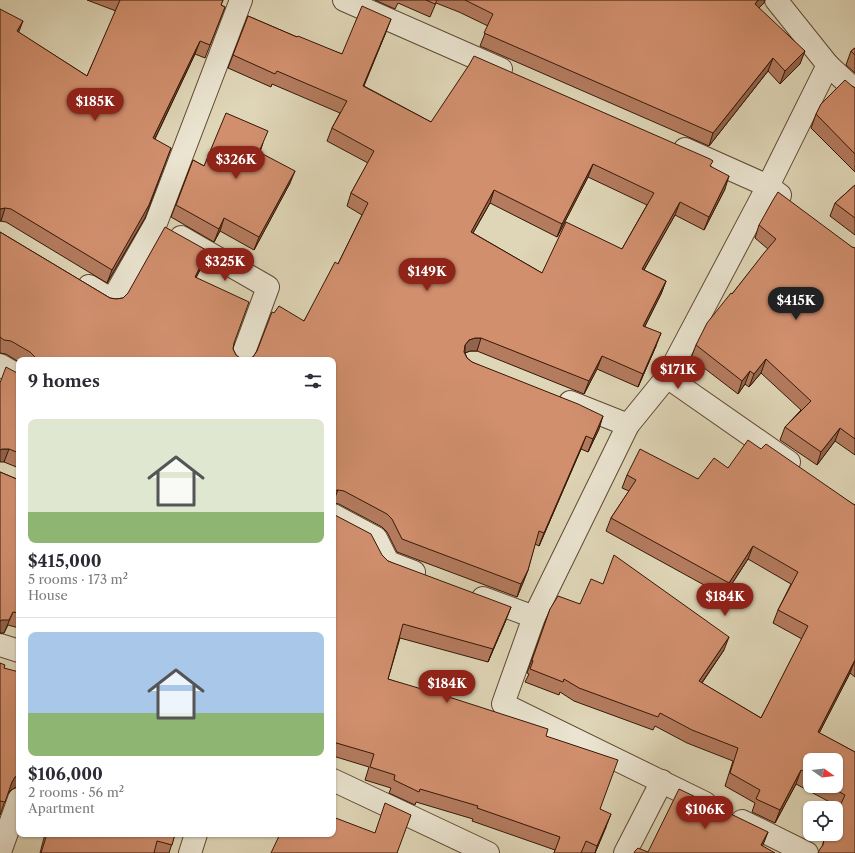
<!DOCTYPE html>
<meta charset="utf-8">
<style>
:root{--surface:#fff;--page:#f2f2f3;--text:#2b2b33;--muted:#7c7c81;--line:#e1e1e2;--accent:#8f2418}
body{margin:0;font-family:"Libre Caslon Text",serif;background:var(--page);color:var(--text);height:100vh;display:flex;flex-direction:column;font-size:15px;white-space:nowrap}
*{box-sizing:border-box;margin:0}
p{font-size:13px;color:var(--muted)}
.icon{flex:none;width:22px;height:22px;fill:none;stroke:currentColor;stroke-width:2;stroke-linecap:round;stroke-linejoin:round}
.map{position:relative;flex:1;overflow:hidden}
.panel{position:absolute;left:16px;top:357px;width:320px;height:480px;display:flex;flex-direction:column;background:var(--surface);border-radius:8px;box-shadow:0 1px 3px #0004}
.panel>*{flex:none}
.needle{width:26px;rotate:104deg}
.fabs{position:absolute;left:803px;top:753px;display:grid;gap:8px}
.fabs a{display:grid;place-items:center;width:40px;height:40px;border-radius:8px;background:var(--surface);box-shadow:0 1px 3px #0004;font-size:20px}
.price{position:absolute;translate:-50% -34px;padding:0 9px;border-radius:14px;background:var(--accent);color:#fff;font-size:13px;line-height:26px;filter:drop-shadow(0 1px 2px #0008)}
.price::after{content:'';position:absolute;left:50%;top:24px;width:12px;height:9px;margin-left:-6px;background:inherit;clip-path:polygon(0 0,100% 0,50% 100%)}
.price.selected{background:#222;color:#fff}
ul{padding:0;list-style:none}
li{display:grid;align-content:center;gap:8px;height:212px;padding:0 12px}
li+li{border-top:1px solid var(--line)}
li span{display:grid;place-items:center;height:124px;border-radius:8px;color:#555}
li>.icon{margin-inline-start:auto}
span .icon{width:72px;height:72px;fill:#fffc;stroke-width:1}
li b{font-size:17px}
h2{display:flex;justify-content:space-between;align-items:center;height:48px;padding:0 12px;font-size:17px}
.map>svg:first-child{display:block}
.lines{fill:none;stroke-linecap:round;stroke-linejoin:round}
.street-casing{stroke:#604732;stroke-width:24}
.street{stroke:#eae4d0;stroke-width:22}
.wall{fill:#b47b5f;stroke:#361705;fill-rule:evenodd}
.shaded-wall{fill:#92644d;stroke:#361705}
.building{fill:#d18f6e;stroke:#361705;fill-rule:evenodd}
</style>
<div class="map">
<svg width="855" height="853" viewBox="0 0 855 853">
<rect width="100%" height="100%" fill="#dfd6b7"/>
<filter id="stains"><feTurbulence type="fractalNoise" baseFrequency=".005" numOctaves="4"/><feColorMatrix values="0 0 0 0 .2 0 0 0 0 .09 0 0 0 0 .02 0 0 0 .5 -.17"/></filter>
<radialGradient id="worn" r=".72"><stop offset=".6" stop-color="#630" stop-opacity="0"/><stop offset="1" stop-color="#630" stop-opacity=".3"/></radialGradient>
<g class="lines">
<g class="street-casing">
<g id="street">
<path d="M 344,0 L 501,69"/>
<path d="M 776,0 L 828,65 L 855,90"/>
<path d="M 685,149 L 768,186 L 780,195"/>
<path d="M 181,237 L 268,287 L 241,360"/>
<path d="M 89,286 L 112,300 L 156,223 L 241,0"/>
<path d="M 0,365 L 19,376"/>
<path d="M 667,377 L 789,462"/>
<path d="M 570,402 L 628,425"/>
<path d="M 333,515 L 376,538 L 388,562 L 414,572"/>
<path d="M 483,598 L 534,617"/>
<path d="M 0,645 L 19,651"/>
<path d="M 333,780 L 488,853"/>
<path d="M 705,803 L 503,704 L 534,617 L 628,425 L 667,377 L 768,186 L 828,65"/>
<path d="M 742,821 L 807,853"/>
<path d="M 0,852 L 19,799"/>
<path d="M 190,853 L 196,834"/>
<path d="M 625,853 L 662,781"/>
</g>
</g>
<use href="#street" class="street"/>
</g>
<g class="wall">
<path d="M 87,0 L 223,0 L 221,5 L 225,7 L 205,58 L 195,54 L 155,139 L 145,218 L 107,283 L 6,222 L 0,221 L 0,9 L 18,32 L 87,76 L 116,11 Z"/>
<path d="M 375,0 L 765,0 L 764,3 L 759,8 L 800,64 L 780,84 L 768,71 L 709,146 L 480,46 L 488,26 L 459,12 L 436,3 L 430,17 L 398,3 L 395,9 Z"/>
<path d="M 248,16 L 297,37 L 342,54 L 386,32 L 364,86 L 431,122 L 711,166 L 725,189 L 704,230 L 675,215 L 644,270 L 666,281 L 661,294 L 645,326 L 656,346 L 638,387 L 597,369 L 584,394 L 477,351 L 470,351 L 465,353 L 467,358 L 472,362 L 599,429 L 588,452 L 581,449 L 539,546 L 535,544 L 528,570 L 517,597 L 397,552 L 387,532 L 382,527 L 339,504 L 333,503 L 333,360 L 19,360 L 19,362 L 6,354 L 0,353 L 0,232 L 110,298 L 116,299 L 123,298 L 203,264 L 196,277 L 234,343 L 233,349 L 236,355 L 241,359 L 247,359 L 253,357 L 257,351 L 274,313 L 304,321 L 338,264 L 362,215 L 347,206 L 351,193 L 368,163 L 327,141 L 332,128 L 340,113 L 272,84 L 271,87 L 228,68 ZM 588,177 L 647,205 L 622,249 L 542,273 L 473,233 L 490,203 L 557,237 Z"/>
<path d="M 855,48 L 855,73 L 846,65 L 851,51 Z"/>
<path d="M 852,86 L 855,88 L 855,172 L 811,128 L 816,114 Z"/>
<path d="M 263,143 L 260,152 L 290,183 L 254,250 L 220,231 L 214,242 L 171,217 L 193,160 L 204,166 Z"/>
<path d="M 855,185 L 855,235 L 830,216 L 835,203 Z"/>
<path d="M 759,225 L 855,248 L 855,455 L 835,441 L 817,465 L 780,440 L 785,427 L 801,410 L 761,373 L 749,387 L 745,384 L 738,394 L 691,358 L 696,345 L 732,294 L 768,249 L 755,238 Z"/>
<path d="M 19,374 L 19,468 L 4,462 Z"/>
<path d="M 761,449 L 853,504 L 855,505 L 855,677 L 850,673 L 819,733 L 855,752 L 855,853 L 822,847 L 824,840 L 839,807 L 796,784 L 775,823 L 752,812 L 755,803 L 725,786 L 733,761 L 687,743 L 655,726 L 653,730 L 574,701 L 560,692 L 559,695 L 525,682 L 529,674 L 527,673 L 550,609 L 580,604 L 724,650 L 702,683 L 761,718 L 802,639 L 773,623 L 778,610 L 791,584 L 748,559 L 724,596 L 606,531 L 611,518 L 629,491 L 622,488 L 627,475 L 698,479 L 728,468 ZM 810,760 L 836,786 L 810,786 Z"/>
<path d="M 0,472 L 19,480 L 19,628 L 8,625 L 4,633 L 0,633 Z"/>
<path d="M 333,514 L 388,561 L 506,620 L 488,662 L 400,638 L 388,679 L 546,736 L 600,809 L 606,827 L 595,853 L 554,853 L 555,850 L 472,821 L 473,819 L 416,802 L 415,805 L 389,793 L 391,788 L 365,780 L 369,767 L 333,756 Z"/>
<path d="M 0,663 L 4,668 L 16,787 L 11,790 L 7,795 L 0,815 Z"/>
<path d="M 45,834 L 175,834 L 169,853 L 40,853 Z"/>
</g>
<g class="shaded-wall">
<path d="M 758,0 L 765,0 L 764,3 L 750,17 L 755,4 Z"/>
<path d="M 391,19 L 386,32 L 358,99 L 363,86 Z"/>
<path d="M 23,21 L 18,34 L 17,31 Z"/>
<path d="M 200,41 L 195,54 L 149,151 L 153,138 Z"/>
<path d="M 805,51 L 800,64 L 780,84 L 785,71 Z"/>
<path d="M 773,58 L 768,71 L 709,146 L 713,133 Z"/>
<path d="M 171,148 L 145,218 L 107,283 L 112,270 Z"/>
<path d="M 593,164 L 588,177 L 557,237 L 562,224 Z"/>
<path d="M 295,171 L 290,183 L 254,250 L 259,237 Z"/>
<path d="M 729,176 L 725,189 L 704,230 L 709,217 Z"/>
<path d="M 494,190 L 490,203 L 466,245 L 471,232 Z"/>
<path d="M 680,202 L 675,215 L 637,282 L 642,269 Z"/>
<path d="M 5,208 L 1,221 L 0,221 L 0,209 Z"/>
<path d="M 224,218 L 220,231 L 214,242 L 219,229 Z"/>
<path d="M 208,251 L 203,264 L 190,290 L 195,277 Z"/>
<path d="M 666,281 L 661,294 L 639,338 L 643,326 Z"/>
<path d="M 661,333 L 656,346 L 638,387 L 643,374 Z"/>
<path d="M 475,338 L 481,338 L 477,351 L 470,351 L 465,353 L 465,345 L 469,340 Z"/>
<path d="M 602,356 L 597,369 L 584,394 L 589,381 Z"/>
<path d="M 766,359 L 761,373 L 749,387 L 754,374 Z"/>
<path d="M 750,371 L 745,384 L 738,394 L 742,381 Z"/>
<path d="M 603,416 L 599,429 L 588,452 L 593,439 Z"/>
<path d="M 840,428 L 835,441 L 817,465 L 821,452 Z"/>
<path d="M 586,436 L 581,449 L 539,546 L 544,533 Z"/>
<path d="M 2,449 L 9,449 L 4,462 L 0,462 L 0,450 Z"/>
<path d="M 338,490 L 333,502 L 333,491 Z"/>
<path d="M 753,546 L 748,559 L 724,596 L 729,583 Z"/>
<path d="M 528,570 L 523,583 L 517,597 L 521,584 Z"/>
<path d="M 511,607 L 506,620 L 488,662 L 493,649 Z"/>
<path d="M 13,612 L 4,633 L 0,633 L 0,621 Z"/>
<path d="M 729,637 L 724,650 L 694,694 L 699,681 Z"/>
<path d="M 855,660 L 850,673 L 813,745 L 818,732 Z"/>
<path d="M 801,770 L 796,784 L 775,823 L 780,810 Z"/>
<path d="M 19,775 L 19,787 L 16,787 L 11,790 L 7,795 L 12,782 L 15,777 Z"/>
<path d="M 611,814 L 606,827 L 595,853 L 597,846 Z"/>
<path d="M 768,832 L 763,845 L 759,853 L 761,845 Z"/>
</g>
<g class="building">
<path d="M 120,0 L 223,0 L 221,5 L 225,7 L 210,45 L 200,41 L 153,138 L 171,148 L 149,205 L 112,270 L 11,209 L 5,208 L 0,209 L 0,9 L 23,21 L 17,31 L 87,76 Z"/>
<path d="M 426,0 L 437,0 L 435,4 Z"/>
<path d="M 465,0 L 758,0 L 755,4 L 805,51 L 785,71 L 773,58 L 713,133 L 484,33 L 493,14 Z"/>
<path d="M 362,6 L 391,19 L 363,86 L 431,122 L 469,65 L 474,56 L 710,159 L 713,161 L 710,166 L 729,176 L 709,217 L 680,202 L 642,269 L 666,281 L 643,326 L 661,333 L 643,374 L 602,356 L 589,381 L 481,338 L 475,338 L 469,340 L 465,345 L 464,352 L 467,358 L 472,362 L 578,404 L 603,416 L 593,439 L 586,436 L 544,533 L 539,531 L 528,570 L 521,584 L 402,539 L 392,519 L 387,514 L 344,491 L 338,490 L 333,491 L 333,360 L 35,360 L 35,357 L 30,352 L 11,341 L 4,340 L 0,337 L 0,232 L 110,298 L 116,299 L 123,298 L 128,293 L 165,227 L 208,251 L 195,277 L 249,302 L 234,343 L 233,349 L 236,355 L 241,359 L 247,359 L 253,357 L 257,351 L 272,312 L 274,313 L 279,306 L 304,321 L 335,262 L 338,264 L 368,203 L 351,193 L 374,151 L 332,128 L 347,101 L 277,71 L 275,74 L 233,55 L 248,16 L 297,37 L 298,36 L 342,54 ZM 593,164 L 654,193 L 622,249 L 566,222 L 542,273 L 471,232 L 494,190 L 562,224 Z"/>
<path d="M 855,48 L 855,55 L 851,51 Z"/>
<path d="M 845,80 L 852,86 L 855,88 L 855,154 L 816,114 L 821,104 Z"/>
<path d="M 226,113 L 268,131 L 259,152 L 295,171 L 259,237 L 224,218 L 219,229 L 176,205 L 193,160 L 204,166 Z"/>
<path d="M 855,185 L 855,218 L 835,203 Z"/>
<path d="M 778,192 L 852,247 L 855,248 L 855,439 L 840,428 L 821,452 L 785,427 L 811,401 L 766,359 L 754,374 L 750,371 L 742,381 L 696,345 L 707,323 L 731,293 L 732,294 L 764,253 L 776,239 L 759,225 L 773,200 Z"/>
<path d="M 6,367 L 19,374 L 19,453 L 9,449 L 2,449 L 0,450 L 0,383 Z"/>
<path d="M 748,440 L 761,449 L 766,444 L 853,504 L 855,505 L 855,660 L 818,732 L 855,752 L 855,853 L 818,853 L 820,849 L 823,845 L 824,840 L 827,834 L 836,834 L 836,815 L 845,795 L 829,786 L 836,786 L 836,760 L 810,760 L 810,775 L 801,770 L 780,810 L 756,799 L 760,790 L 730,773 L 738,748 L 692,730 L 660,713 L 658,717 L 579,688 L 564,679 L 563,682 L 530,669 L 533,661 L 532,660 L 550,609 L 558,596 L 580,604 L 591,579 L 603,584 L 614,555 L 729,637 L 699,681 L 761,718 L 808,626 L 778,610 L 798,572 L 753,546 L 729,583 L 611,518 L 636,480 L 627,475 L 640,449 L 698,479 L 714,458 L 728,468 Z"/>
<path d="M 0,472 L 19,480 L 19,613 L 13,612 L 9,620 L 2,620 L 0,621 Z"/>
<path d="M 333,514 L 371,534 L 382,555 L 388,561 L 511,607 L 493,649 L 403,624 L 388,679 L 452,698 L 548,729 L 546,736 L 618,760 L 600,809 L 611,814 L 597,846 L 586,841 L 581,853 L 554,853 L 560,837 L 477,808 L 478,806 L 420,789 L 419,792 L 394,780 L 395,775 L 370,767 L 374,754 L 333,742 Z"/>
<path d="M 0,663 L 5,665 L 4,668 L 19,672 L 19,775 L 15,777 L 12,782 L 5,802 L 0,801 Z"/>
<path d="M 679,789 L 768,832 L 761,845 L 775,853 L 634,853 L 635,851 L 638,848 L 648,852 Z"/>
<path d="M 385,803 L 411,815 L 397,853 L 271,853 L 280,834 L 333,834 L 333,817 L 375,833 Z"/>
<path d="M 47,834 L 175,834 L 172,845 L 157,841 L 154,853 L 41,853 Z"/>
</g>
<rect width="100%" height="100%" filter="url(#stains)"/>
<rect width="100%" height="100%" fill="url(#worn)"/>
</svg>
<div class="fabs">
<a><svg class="needle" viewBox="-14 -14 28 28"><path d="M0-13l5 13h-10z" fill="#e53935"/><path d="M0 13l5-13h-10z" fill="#7c7c81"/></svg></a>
<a><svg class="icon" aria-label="locate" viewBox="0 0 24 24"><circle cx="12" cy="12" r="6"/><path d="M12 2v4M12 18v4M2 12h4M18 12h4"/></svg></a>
</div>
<b class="price" style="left:95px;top:122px">$185K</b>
<b class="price" style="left:236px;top:180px">$326K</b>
<b class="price" style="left:225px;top:282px">$325K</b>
<b class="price" style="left:427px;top:292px">$149K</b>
<b class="price selected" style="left:796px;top:321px">$415K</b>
<b class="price" style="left:678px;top:390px">$171K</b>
<b class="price" style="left:725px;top:617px">$184K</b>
<b class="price" style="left:447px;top:704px">$184K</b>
<b class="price" style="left:705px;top:830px">$106K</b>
<section class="panel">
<h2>9 homes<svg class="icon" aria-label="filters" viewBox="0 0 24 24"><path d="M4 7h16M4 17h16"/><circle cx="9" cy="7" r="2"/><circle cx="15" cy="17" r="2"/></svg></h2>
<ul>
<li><span style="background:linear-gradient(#dfe7d0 75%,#8fb573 0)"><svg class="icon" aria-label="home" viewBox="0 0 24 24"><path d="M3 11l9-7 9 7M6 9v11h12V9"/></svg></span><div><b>$415,000</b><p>5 rooms · 173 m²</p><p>House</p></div></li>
<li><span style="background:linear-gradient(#a9c7e8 65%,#8fb573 0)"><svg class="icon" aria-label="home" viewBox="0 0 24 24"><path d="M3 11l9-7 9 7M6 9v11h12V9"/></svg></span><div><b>$106,000</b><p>2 rooms · 56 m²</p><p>Apartment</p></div></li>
</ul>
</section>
</div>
